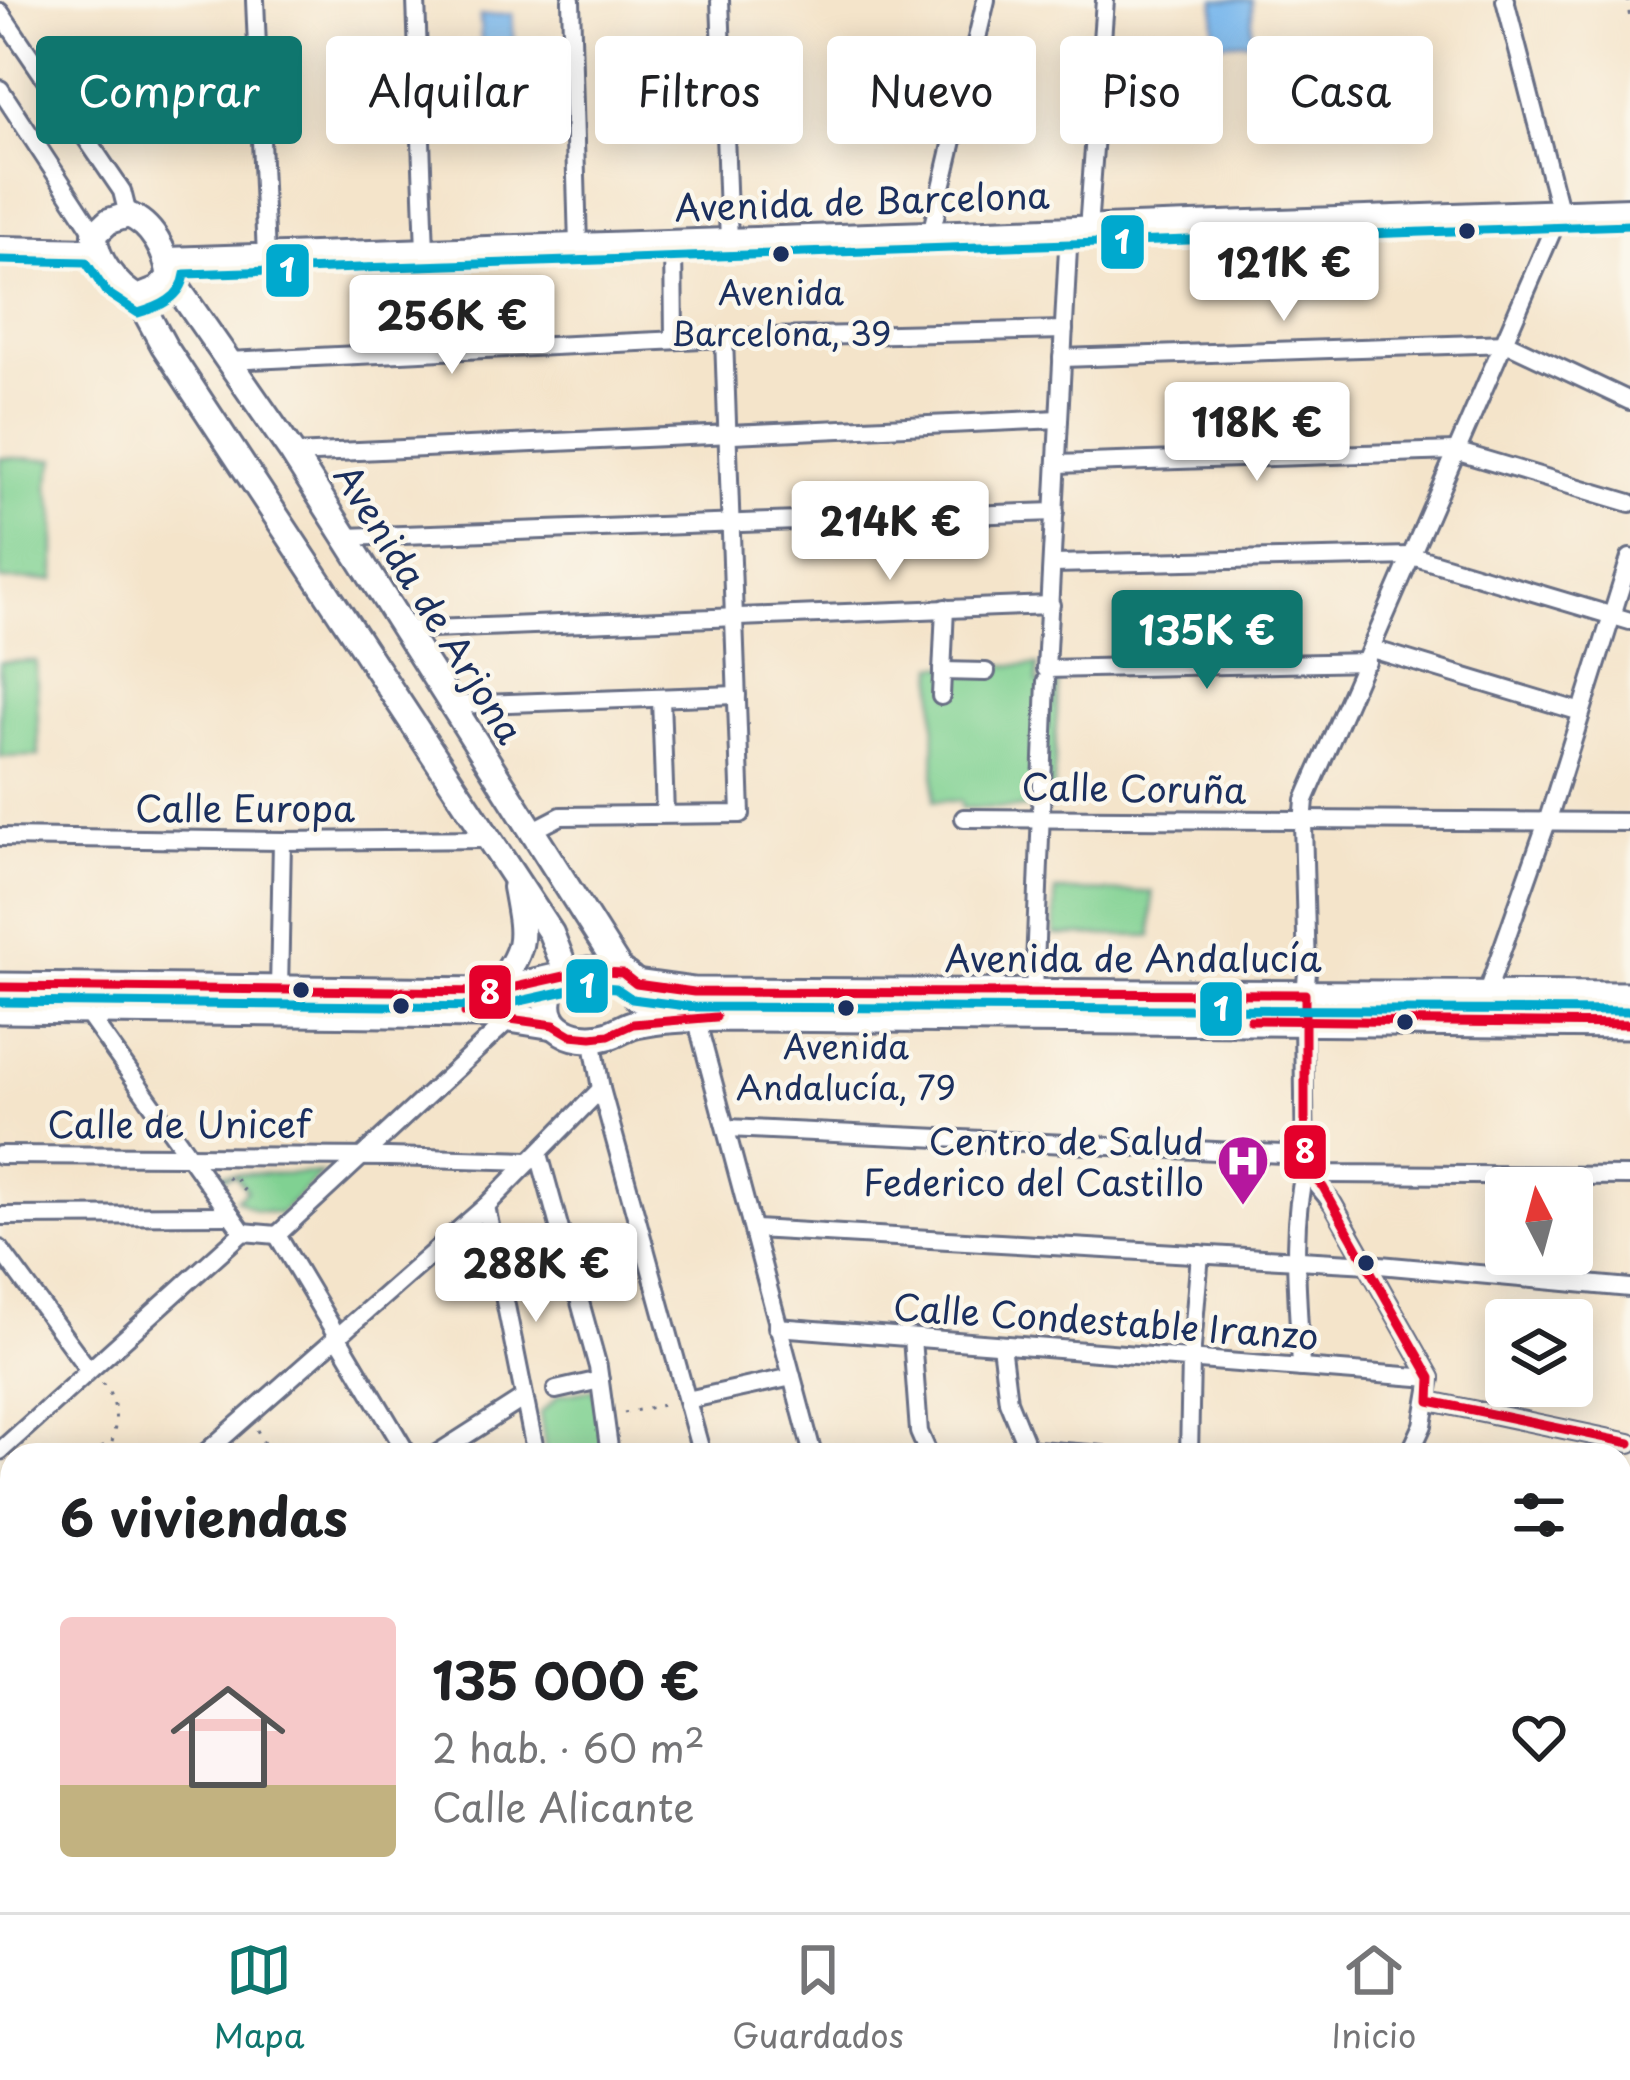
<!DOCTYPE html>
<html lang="es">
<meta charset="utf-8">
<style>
:root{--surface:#fff;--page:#f2f2f2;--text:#202124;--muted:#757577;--line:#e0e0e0;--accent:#0f766e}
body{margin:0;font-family:"Playpen Sans",sans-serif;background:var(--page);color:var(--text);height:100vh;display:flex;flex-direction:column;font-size:45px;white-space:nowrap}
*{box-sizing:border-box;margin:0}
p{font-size:39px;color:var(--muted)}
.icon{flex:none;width:66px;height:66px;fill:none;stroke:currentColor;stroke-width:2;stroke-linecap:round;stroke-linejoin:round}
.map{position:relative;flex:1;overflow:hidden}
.drawer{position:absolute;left:0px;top:1443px;width:1632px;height:471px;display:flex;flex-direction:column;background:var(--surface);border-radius:36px 36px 0 0;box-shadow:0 6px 30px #0003}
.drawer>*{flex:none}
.hud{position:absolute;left:36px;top:36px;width:1560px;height:108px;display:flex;gap:24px}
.needle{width:78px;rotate:354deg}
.controls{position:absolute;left:1485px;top:1167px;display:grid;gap:24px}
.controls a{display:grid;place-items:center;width:108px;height:108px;border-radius:12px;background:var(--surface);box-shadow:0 6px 30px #0003;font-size:60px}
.price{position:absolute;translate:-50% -102px;padding:0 27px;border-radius:12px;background:#fff;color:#222;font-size:39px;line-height:78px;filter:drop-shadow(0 3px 6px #0008)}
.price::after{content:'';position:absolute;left:50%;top:72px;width:36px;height:27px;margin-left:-18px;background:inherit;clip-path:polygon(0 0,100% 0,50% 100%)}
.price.active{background:var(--accent);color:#fff}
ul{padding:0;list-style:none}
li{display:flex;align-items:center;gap:36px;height:300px;padding:0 60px}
li span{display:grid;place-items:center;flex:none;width:336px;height:240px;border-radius:12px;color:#555}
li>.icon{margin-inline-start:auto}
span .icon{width:144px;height:144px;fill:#fffc;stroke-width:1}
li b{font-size:51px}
h2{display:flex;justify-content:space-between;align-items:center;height:144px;padding:0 60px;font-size:51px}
.chip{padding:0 42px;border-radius:12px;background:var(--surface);box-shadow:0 6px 30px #0003;font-size:42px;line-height:108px}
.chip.active{background:var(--accent);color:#fff}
.tab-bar{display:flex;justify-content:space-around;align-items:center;height:168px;border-top:3px solid var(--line);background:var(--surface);font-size:33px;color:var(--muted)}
.tab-bar a{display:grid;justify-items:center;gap:6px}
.tab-bar .active{color:var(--accent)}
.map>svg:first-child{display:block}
.green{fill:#80d192;stroke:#4e8078;stroke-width:3}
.water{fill:#79b7ec;stroke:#4a73a5;stroke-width:3}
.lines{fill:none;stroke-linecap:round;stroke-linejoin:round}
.street-casing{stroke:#676e84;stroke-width:22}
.secondary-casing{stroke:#676e84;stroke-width:30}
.primary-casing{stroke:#676e84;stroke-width:33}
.path{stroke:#676e84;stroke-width:3;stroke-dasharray:3 9;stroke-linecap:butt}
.street{stroke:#fff;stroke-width:16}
.secondary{stroke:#fff;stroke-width:24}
.primary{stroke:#fff;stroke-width:27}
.bus-1-casing{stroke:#fbf7ec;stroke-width:18}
.bus-2-casing{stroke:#fbf7ec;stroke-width:18}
.bus-1{stroke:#e4002b;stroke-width:9}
.bus-2{stroke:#00a9ce;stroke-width:9}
.bus-dot{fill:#1b2f5e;stroke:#fbf7ec;stroke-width:4.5}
.labels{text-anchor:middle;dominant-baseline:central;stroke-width:9;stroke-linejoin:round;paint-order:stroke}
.bus-label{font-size:33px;fill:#1b2f5e;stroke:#fbf7ec}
.street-label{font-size:36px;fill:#1b2f5e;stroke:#fbf7ec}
.poi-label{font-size:36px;fill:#1b2f5e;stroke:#fbf7ec;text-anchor:end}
.line-badge{stroke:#fbf7ec;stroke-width:4.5}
.badge-label{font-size:33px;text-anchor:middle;font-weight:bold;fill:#fff}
</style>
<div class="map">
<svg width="1630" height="1912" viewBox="0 0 1630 1912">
<rect width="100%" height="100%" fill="#fbf7ec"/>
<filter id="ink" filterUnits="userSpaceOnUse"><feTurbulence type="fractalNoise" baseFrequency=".00833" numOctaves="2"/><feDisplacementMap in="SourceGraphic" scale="24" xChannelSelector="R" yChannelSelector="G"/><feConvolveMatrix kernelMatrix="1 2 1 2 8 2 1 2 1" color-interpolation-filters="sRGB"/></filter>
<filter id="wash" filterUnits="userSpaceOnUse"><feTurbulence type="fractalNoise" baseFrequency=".004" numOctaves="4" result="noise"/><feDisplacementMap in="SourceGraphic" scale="48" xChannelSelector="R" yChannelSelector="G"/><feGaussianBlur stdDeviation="2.7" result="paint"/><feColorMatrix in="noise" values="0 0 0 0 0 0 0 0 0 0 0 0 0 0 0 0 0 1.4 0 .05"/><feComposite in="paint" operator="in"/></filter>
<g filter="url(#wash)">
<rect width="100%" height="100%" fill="#f4e4ca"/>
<g class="green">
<path d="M 0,458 L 55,459 L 48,487 L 55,513 L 55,580 L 0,580 Z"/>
<path d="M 36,661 L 39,756 L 0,757 L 0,662 Z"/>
<path d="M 1038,665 L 1037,683 L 1058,682 L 1053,808 L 961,808 L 961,801 L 934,801 L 935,666 Z"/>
<path d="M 1055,891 L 1152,892 L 1152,936 L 1055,935 Z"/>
<path d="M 322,1173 L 280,1214 L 255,1210 L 236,1199 L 247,1190 L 235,1175 L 222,1179 L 219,1174 Z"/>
<path d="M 594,1389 L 605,1455 L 546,1455 L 540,1414 L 559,1395 Z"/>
</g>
<g class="water">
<path d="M 1215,0 L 1252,0 L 1252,41 L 1214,43 Z"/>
<path d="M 512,14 L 515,77 L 483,79 L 480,16 Z"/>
</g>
</g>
<g filter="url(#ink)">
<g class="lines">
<g class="street-casing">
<g id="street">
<path d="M 255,0 L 266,257"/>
<path d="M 416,0 L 425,251"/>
<path d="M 571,0 L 578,246"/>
<path d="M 720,0 L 729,241"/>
<path d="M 0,12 L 122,191 L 128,215"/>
<path d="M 0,89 L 95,234"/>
<path d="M 1069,229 L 1046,669 L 1367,662"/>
<path d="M 1088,229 L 1105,0"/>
<path d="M 931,234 L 986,0"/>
<path d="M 673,241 L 674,340"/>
<path d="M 0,245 L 94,247"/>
<path d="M 1062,358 L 1507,343 L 1630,401"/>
<path d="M 228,361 L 724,338 L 1064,330"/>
<path d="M 293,454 L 1059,419"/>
<path d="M 1057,464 L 1455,451 L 1630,503"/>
<path d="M 346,537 L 1055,512"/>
<path d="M 1053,564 L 1412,556 L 1630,621"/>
<path d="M 405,630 L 1051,605"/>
<path d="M 1372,649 L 1581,712"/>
<path d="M 942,671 L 986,672"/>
<path d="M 941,696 L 945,608"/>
<path d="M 661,698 L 665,814"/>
<path d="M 453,705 L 737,695"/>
<path d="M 964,818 L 1630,822"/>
<path d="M 532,831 L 561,816 L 741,814 L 724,338"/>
<path d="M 0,837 L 282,841 L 489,839"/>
<path d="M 279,990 L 282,841"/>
<path d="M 1034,992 L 1046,681"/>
<path d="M 1486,995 L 1548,819 L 1630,558"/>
<path d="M 85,1010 L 243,1232"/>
<path d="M 696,1018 L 813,1455"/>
<path d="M 592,1037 L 601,1089 L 702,1455"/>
<path d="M 727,1128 L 1303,1155"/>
<path d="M 539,1154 L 598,1367 L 610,1455"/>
<path d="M 0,1155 L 389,1157 L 530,1161"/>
<path d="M 486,1206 L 536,1455"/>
<path d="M 0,1216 L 231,1215"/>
<path d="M 755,1229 L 1369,1264 L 1630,1288"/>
<path d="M 277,1235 L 511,1018"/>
<path d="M 277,1235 L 408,1455"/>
<path d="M 0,1249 L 88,1369"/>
<path d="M 777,1327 L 1431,1378"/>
<path d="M 912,1338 L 919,1432 L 929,1455"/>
<path d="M 1001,1345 L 1008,1401 L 1030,1455"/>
<path d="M 1301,1368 C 1299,1304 1289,1232 1305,1170 L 1330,1174 L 1630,1176"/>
<path d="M 556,1390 L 600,1380"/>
<path d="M 687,1400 L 792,1377"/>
<path d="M 1430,1401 L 1630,1443"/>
<path d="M 1025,1449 L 1103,1455"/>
<path d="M 0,1451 L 243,1232 L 277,1235"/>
<path d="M 203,1455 L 486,1206 L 601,1089"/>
<path d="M 435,1455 L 524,1398"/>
<path d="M 1189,1455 L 1191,1359 L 1200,1254"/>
<path d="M 1409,1455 L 1423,1425 L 1431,1378 L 1333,1204 L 1305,1170 L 1303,1021 L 1307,972 L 1303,823 L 1305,800 L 1560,213 L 1505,0"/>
<path d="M 0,1641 L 12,1630"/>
<path d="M 1620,1661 L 1630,1663"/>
<path d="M 1620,1730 L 1630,1731"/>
<path d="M 1620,1795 L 1630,1796"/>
<path d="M 1620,1846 L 1630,1847"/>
<path d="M 313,1902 L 316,1912"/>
<path d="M 382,1902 L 384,1912"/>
<path d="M 468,1902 L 469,1912"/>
<path d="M 533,1902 L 535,1912"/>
<path d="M 624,1902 L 629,1912"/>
<path d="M 727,1902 L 736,1912"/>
<path d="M 918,1902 L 921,1912"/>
<path d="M 1473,1902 L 1479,1912"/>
</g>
</g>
<g class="secondary-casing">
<g id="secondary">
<path d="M 128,215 C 152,224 166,252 170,277 L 158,290 L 138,298 C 117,287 94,258 95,234 L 109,221 Z"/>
<path d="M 167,260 L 1630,210"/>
<path d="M 170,277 L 293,454 L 622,973"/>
<path d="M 138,298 L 164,346 L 551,933 L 568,976"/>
<path d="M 493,992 C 527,946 525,942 515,887"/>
<path d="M 0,1870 L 12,1889"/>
<path d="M 107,1902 L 124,1912"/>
</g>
</g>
<g class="primary-casing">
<g id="primary">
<path d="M 555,982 C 531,1022 571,1047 609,1035 C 619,1032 626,1026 636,1024 C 670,1016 707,1018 742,1017 L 1630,1024"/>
<path d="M 636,984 L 694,992 L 1630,996"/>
<path d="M 0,987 L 493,992 L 587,971 L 622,973 L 636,984 L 638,997"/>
<path d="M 0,1009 L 486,1014 L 554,1025"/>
</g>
</g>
<g class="path">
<path d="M 1628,0 L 1630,23"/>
<path d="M 227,1179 L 233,1175 L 244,1190 L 238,1194"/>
<path d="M 102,1383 C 120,1403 117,1425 110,1450"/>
<path d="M 624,1413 L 668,1404"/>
<path d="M 257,1430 L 270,1455"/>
<path d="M 91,1455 L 103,1447 L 113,1455"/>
<path d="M 819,1902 L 821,1912"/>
</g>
<use href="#street" class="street"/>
<use href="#secondary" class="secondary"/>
<use href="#primary" class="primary"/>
<g class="bus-1-casing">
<g id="bus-1">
<path d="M 0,987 L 493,992 L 587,971 L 622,973 L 636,984 L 694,992 L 1305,994 L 1305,1170 L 1323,1187 L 1431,1378 L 1430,1401 L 1630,1443"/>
<path d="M 465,1013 L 554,1025 L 571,1035 L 592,1037 L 609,1035 L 633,1024 L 716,1017"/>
<path d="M 1250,1020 L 1630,1024"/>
</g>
</g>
<g class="bus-2-casing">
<g id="bus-2">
<path d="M 0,260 L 86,262 L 106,292 L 138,313 C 159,307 182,298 185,274 L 1630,225"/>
<path d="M 0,1002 L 493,1007 L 588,986 L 616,988 L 632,999 L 694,1007 L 1630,1011"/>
</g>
</g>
<use href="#bus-1" class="bus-1"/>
<use href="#bus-2" class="bus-2"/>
</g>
</g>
<defs>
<g id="hospital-pin" transform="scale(2.7)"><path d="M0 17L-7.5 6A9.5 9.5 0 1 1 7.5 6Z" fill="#b5179e" stroke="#fbf7ec"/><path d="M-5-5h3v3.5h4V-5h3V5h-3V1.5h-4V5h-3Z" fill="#fff"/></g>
</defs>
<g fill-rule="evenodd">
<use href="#hospital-pin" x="1243" y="1161"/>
</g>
<g class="bus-dot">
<circle cx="1467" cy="231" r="10"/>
<circle cx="781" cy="254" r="10"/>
<circle cx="301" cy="990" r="10"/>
<circle cx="401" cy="1006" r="10"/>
<circle cx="846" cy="1008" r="10"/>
<circle cx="1405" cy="1022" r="10"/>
<circle cx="1366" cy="1263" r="10"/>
</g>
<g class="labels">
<g class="bus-label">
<text x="781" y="291">Avenida<tspan x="781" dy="41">Barcelona, 39</tspan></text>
<text x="846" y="1045">Avenida<tspan x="846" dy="41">Andalucía, 79</tspan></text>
</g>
<g class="street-label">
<text transform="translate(862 200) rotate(-2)">Avenida de Barcelona</text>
<text transform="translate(430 603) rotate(58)">Avenida de Arjona</text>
<text transform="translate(1134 787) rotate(1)">Calle Coruña</text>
<text x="245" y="807">Calle Europa</text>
<text x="1133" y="957">Avenida de Andalucía</text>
<text x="179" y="1123">Calle de Unicef</text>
<text transform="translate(1106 1320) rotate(4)">Calle Condestable Iranzo</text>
</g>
<g class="poi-label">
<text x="1204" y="1140">Centro de Salud<tspan x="1204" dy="41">Federico del Castillo</tspan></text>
</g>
</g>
<g class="line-badge">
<rect x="1099" y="213" width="47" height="58" rx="12" fill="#00a9ce"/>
<rect x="264" y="242" width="47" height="57" rx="12" fill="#00a9ce"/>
<rect x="564" y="957" width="46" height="58" rx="12" fill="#00a9ce"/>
<rect x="467" y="963" width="46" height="58" rx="12" fill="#e4002b"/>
<rect x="1198" y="980" width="46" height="58" rx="12" fill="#00a9ce"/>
<rect x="1282" y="1123" width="46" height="58" rx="12" fill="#e4002b"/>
</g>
<g class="badge-label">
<text x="1122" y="254">1</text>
<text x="287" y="282">1</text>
<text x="587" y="998">1</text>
<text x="490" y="1004">8</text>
<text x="1221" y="1021">1</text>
<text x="1305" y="1163">8</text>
</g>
</svg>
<div class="controls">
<a><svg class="needle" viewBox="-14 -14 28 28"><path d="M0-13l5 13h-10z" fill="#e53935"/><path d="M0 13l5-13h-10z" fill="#757577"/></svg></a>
<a><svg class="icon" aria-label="layers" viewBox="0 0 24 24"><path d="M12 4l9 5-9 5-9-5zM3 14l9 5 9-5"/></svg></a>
</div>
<b class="price" style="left:1284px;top:324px">121K €</b>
<b class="price" style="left:452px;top:377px">256K €</b>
<b class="price" style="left:1257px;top:484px">118K €</b>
<b class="price" style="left:890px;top:583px">214K €</b>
<b class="price active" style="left:1207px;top:692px">135K €</b>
<b class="price" style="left:536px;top:1325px">288K €</b>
<div class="hud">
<a class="chip active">Comprar</a>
<a class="chip">Alquilar</a>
<a class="chip">Filtros</a>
<a class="chip">Nuevo</a>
<a class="chip">Piso</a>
<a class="chip">Casa</a>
</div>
<section class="drawer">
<h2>6 viviendas<svg class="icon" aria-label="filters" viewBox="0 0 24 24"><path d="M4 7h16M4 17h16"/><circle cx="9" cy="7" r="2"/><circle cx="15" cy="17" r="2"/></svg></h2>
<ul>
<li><span style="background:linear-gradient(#f6c9c9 70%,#c2b280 0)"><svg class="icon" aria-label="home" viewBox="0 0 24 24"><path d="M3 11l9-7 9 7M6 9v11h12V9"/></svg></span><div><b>135 000 €</b><p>2 hab. · 60 m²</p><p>Calle Alicante</p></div><svg class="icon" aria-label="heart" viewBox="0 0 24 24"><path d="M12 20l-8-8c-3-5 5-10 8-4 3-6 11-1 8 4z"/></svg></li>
</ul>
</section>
</div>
<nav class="tab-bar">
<a class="active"><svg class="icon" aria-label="map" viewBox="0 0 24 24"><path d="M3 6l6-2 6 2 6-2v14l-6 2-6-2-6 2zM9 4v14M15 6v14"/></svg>Mapa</a>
<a><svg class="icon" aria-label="saved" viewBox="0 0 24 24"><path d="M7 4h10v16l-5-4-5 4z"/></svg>Guardados</a>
<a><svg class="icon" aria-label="home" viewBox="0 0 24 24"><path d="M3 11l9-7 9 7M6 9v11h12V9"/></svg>Inicio</a>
</nav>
